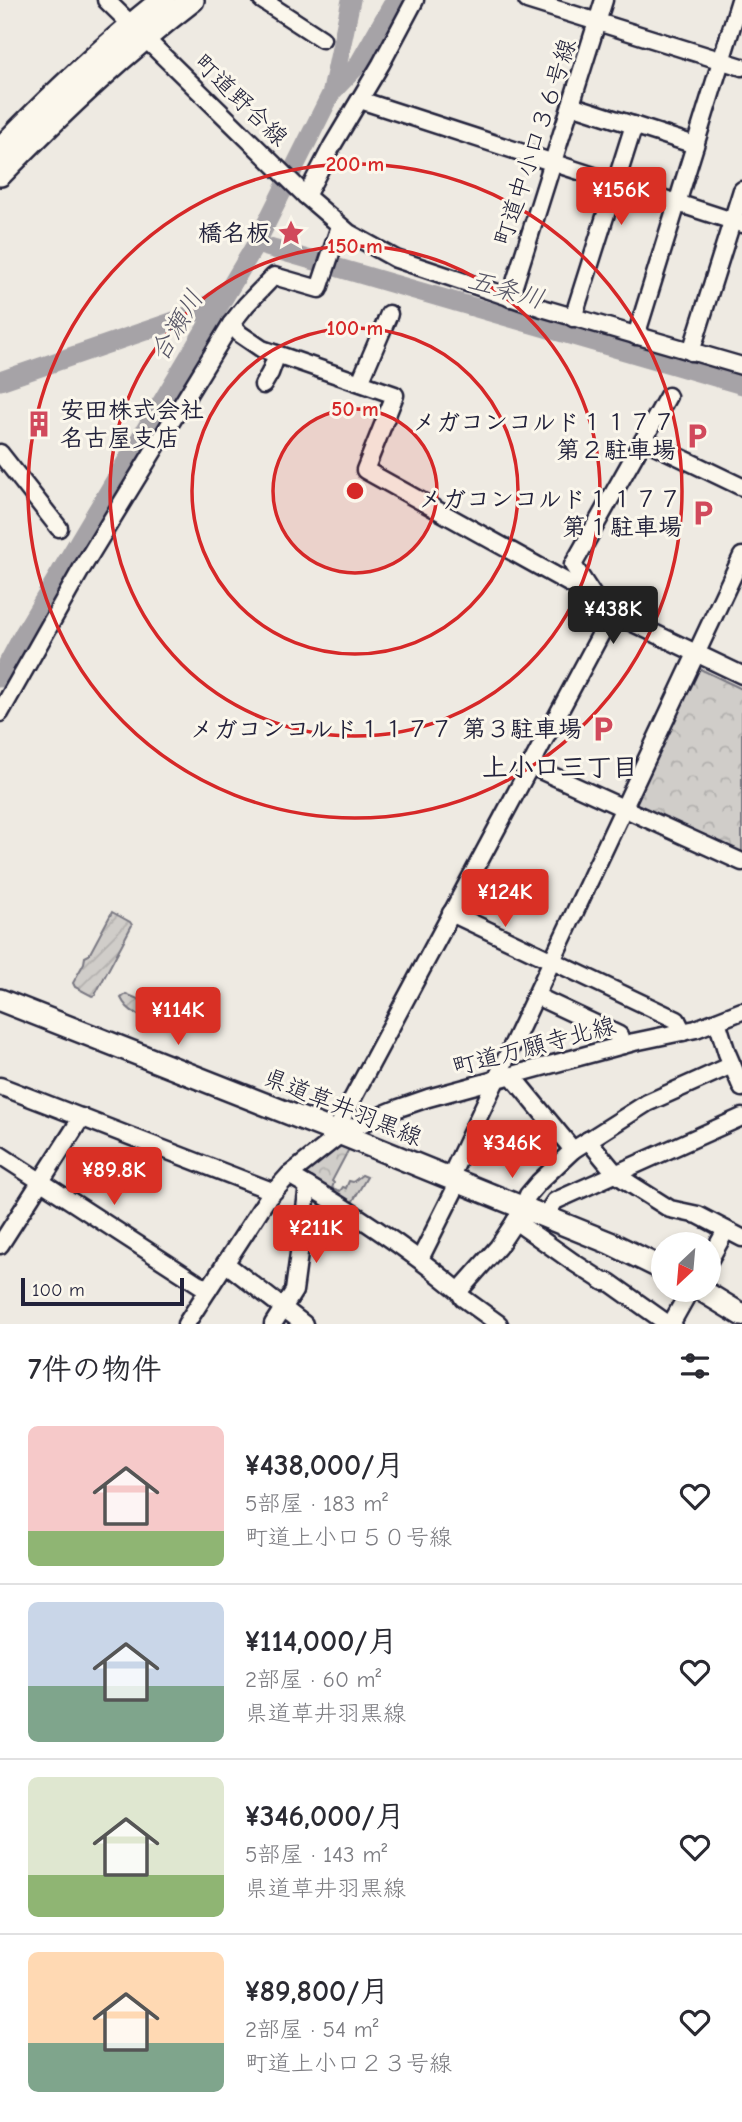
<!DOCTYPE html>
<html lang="ja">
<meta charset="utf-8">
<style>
:root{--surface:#fff;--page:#f2f2f3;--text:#2b2b33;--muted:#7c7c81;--line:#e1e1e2;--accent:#d93025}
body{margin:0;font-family:"Comic Neue","Klee One",sans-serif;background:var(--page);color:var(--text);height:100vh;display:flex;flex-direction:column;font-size:26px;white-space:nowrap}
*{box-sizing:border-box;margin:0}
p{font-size:23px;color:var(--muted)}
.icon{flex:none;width:38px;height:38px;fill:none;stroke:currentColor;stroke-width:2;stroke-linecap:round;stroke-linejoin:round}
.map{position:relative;height:1324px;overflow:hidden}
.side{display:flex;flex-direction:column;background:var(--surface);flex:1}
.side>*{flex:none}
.needle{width:46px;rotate:206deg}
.fabs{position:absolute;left:651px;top:1232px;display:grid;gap:14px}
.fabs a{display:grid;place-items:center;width:70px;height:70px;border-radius:50%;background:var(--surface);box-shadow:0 4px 10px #0003;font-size:35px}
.scale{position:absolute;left:21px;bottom:18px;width:163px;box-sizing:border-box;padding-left:7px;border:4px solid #22223b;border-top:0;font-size:19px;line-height:24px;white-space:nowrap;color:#22223b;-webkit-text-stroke:5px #fbf7ec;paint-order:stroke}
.price{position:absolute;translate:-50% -60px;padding:0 16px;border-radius:7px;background:var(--accent);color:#fff;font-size:23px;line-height:46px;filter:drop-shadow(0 2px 4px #0008)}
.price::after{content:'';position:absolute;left:50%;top:42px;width:21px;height:16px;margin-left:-10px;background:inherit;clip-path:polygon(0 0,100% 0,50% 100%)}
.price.selected{background:#222;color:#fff}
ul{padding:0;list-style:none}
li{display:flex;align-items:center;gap:21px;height:175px;padding:0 28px}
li+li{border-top:2px solid var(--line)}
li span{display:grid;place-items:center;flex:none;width:196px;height:140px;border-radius:10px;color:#555}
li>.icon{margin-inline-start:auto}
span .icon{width:84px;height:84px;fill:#fffc;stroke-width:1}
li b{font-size:30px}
h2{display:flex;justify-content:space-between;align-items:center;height:84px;padding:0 28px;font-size:30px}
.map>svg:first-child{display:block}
.forest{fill:url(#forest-crowns);stroke:#797882;stroke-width:2}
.garden{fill:url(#garden-furrows);stroke:#797882;stroke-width:2}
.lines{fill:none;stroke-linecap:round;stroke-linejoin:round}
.river{stroke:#a6a3a7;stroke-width:19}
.minor-casing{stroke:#22223b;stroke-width:21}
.major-casing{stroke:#22223b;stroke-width:26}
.highway-casing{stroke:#22223b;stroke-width:28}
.minor{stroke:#fbf7ec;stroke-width:16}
.major{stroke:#fbf7ec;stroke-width:21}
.highway{stroke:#fbf7ec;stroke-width:23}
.ring{fill:none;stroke:#d62828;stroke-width:3.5}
.labels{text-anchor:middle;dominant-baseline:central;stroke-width:6;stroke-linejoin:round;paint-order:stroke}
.street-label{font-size:24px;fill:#22223b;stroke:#fbf7ec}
.poi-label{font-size:24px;font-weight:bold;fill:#22223b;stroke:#fbf7ec;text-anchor:end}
.water-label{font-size:26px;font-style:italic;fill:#575666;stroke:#fbf7ec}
.neighbourhood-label{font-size:26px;font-weight:bold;fill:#22223b;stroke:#fbf7ec}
.centre{fill:#d62828;stroke:#fbf7ec;stroke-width:3.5}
.ring-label{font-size:21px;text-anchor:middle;font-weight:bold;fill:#d62828;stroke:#fbf7ec;stroke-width:6;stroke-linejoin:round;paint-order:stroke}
</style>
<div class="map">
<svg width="742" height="1324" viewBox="0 0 742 1324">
<defs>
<pattern id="forest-crowns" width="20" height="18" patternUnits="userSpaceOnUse" patternTransform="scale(1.75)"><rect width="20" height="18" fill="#d0cdc9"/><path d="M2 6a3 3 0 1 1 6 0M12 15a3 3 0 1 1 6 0" fill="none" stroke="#b2b0ae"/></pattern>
<pattern id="garden-furrows" width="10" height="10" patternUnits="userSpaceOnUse" patternTransform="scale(1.75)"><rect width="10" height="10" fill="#d0cdc9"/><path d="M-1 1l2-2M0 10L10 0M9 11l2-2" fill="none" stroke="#b2b0ae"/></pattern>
</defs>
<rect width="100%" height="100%" fill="#eeeae2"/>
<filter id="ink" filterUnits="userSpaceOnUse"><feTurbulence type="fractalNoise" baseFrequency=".0143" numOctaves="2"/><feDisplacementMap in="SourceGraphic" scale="14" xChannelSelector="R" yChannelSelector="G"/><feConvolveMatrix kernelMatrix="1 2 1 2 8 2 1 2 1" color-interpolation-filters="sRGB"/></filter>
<g filter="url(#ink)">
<g class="forest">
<path d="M 696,667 L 742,689 L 742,858 L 633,806 L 632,803 Z"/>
<path d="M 348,1144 L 350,1147 L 332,1181 L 334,1183 L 332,1188 L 340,1191 L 343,1187 L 346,1188 L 349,1181 L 353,1182 L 362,1175 L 367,1177 L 350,1206 L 306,1178 L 305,1174 L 338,1146 Z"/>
</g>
<g class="garden">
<path d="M 112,912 L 130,922 L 132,925 L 95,995 L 92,996 L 75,987 L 73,983 L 84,963 L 85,957 L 89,955 Z"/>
<path d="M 126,994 L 150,1004 L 159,1012 L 158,1017 C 145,1022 127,1011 121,998 Z"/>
</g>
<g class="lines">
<g class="river">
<path d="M 332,91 L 351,0"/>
<path d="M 256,244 L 742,385"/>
<path d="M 0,381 L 180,319 L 203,309 L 222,295"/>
<path d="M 0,678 L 24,633 L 256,244 L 332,92 L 358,65 L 395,0"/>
</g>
<g class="minor-casing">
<g id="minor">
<path d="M 106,0 L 306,196 L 349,233 L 396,259 L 542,308 L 742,366"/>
<path d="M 262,0 L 322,39"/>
<path d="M 527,0 L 742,67"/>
<path d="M 360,100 L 742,224"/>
<path d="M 571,105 L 695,145"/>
<path d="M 306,196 L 332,146 L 381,64 L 415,0"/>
<path d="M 510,298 L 604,0"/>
<path d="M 573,318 L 634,125"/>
<path d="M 231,324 L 240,334 L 262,349 L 395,395 L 365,470 L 594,597"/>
<path d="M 636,336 L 740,0"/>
<path d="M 691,352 L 742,190"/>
<path d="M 360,382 L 389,314"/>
<path d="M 263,385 L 270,373 L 277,354"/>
<path d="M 644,440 L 742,487"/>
<path d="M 0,453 L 59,528"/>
<path d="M 612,613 L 611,608 L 594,597 L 573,565 L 668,396"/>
<path d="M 0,713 L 82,568 L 231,324 L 246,305 L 274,276 L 319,289 L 340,226"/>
<path d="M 531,766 L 742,862"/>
<path d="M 451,913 L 677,1020 L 683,1032"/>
<path d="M 536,996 L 619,1035 L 623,1045"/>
<path d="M 717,1021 L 727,1053 L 742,1088"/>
<path d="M 512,1076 L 573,1150"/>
<path d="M 0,1086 L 272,1191"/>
<path d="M 341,1134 L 341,1120 L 612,613 L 742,675"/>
<path d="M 588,1140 L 616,1174 L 632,1185 L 670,1209 L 698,1215 L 742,1238"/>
<path d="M 0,1155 L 208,1290"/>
<path d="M 289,1175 C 349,1209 406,1247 459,1291 L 463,1298 L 499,1324"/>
<path d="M 450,1178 L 742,556"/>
<path d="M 545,1216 L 555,1201 L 742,1117"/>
<path d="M 515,1221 L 573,1262 L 604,1282 L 609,1282 L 668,1324"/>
<path d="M 0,1245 L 82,1117"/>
<path d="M 420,1259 L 459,1181"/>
<path d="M 709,1261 L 726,1230"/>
<path d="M 225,1263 L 304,1324"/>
<path d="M 459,1291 L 498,1247 L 520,1214 L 528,1195 L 539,1182 L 573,1150 L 647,1103 L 732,1065"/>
<path d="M 186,1324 L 267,1199 L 289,1175 L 346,1130 L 399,1108 L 428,1098 L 634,1042 L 696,1029 L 742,1011"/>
<path d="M 273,1324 L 294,1291 L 308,1186"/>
<path d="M 671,1324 L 690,1290"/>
</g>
</g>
<g class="major-casing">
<g id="major">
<path d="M 0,1000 L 341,1134 L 610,1243 L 663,1269"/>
<path d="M 701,1290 L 742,1315"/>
</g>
</g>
<g class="highway-casing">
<g id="highway">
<path d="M 0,150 C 51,97 105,46 163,0"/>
<path d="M 0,174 C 60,112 123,53 192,0"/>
</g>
</g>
<use href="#minor" class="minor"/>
<use href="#major" class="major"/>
<use href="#highway" class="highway"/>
</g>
</g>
<circle cx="355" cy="491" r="82" fill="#d62828" fill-opacity=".12"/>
<g class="ring">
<circle cx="355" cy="491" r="82"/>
<circle cx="355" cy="491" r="163"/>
<circle cx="355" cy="491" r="245"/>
<circle cx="355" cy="491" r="327"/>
</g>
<defs>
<g id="sight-bare" transform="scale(2.1)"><path d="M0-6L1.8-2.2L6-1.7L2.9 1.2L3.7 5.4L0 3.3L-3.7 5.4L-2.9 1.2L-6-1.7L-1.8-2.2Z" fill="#d1495b" stroke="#fbf7ec" stroke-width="2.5" paint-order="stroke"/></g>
<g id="building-bare" transform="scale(2.1)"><path d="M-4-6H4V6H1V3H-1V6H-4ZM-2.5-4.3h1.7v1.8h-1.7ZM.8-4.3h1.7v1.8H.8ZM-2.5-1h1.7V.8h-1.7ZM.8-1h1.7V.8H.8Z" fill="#d1495b" stroke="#fbf7ec" stroke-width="2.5" paint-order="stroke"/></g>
<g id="parking-bare" transform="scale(2.1)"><path d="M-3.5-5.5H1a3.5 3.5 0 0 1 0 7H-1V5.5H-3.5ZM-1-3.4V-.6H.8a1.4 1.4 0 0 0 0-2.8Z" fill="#d1495b" stroke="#fbf7ec" stroke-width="2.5" paint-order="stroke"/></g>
</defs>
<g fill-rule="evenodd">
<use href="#sight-bare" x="291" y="233"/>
<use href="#building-bare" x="39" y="424"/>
<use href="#parking-bare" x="697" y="436"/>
<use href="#parking-bare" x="703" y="513"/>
<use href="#parking-bare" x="603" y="729"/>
</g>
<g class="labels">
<g class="street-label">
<text transform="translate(241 100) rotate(44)">町道野合線</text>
<text transform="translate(535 142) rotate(-72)">町道中小口３６号線</text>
<text transform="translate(534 1046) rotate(-15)">町道万願寺北線</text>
<text transform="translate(343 1107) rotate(22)">県道草井羽黒線</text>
</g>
<g class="poi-label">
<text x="270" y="233">橋名板</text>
<text x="60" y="410" text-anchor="start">安田株式会社<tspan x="60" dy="28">名古屋支店</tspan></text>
<text x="676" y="422">メガコンコルド１１７７<tspan x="676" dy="28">第２駐車場</tspan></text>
<text x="682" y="499">メガコンコルド１１７７<tspan x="682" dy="28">第１駐車場</tspan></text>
<text x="582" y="729">メガコンコルド１１７７ 第３駐車場</text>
</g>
<g class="water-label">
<text transform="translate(506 290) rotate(16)">五条川</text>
<text transform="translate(177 326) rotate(-59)">合瀬川</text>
</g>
<g class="neighbourhood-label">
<text x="560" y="768">上小口三丁目</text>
</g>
</g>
<circle cx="355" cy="491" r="10" class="centre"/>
<g class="ring-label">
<text x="355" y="171">200 m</text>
<text x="355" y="253">150 m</text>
<text x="355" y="335">100 m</text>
<text x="355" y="416">50 m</text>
</g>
</svg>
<div class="fabs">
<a><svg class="needle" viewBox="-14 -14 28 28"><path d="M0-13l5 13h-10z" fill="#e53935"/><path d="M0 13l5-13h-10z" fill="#7c7c81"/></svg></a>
</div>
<div class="scale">100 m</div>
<b class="price" style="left:621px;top:227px">¥156K</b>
<b class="price selected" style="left:613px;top:646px">¥438K</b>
<b class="price" style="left:505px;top:929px">¥124K</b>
<b class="price" style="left:178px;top:1047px">¥114K</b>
<b class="price" style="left:512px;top:1180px">¥346K</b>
<b class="price" style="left:114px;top:1207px">¥89.8K</b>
<b class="price" style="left:316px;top:1265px">¥211K</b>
</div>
<section class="side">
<h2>7件の物件<svg class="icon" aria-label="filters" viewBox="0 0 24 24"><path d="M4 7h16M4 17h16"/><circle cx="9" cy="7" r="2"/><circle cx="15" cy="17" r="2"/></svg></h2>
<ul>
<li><span style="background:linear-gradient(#f6c9c9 75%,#8fb573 0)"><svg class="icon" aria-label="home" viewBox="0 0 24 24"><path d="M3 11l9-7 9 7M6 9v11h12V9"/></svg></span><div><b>¥438,000/月</b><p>5部屋 · 183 m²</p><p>町道上小口５０号線</p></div><svg class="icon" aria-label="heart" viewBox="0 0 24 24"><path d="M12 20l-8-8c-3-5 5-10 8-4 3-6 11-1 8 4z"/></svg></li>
<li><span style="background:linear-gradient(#c9d6e8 60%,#7fa58c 0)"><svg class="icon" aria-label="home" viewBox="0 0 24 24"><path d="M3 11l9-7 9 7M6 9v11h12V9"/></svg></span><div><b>¥114,000/月</b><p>2部屋 · 60 m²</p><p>県道草井羽黒線</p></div><svg class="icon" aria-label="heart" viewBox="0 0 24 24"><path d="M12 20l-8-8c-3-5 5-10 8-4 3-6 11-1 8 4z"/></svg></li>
<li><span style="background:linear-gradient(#dfe7d0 70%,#8fb573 0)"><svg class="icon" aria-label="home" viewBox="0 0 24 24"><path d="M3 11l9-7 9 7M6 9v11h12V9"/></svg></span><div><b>¥346,000/月</b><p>5部屋 · 143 m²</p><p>県道草井羽黒線</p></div><svg class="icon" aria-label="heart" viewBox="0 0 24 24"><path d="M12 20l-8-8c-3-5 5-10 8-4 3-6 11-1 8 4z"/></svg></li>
<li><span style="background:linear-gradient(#ffd9b3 65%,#7fa58c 0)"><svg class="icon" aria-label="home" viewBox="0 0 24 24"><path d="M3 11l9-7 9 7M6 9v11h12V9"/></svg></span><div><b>¥89,800/月</b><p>2部屋 · 54 m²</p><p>町道上小口２３号線</p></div><svg class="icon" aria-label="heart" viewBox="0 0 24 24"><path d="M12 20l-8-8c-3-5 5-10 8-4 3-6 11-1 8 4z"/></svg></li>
</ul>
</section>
